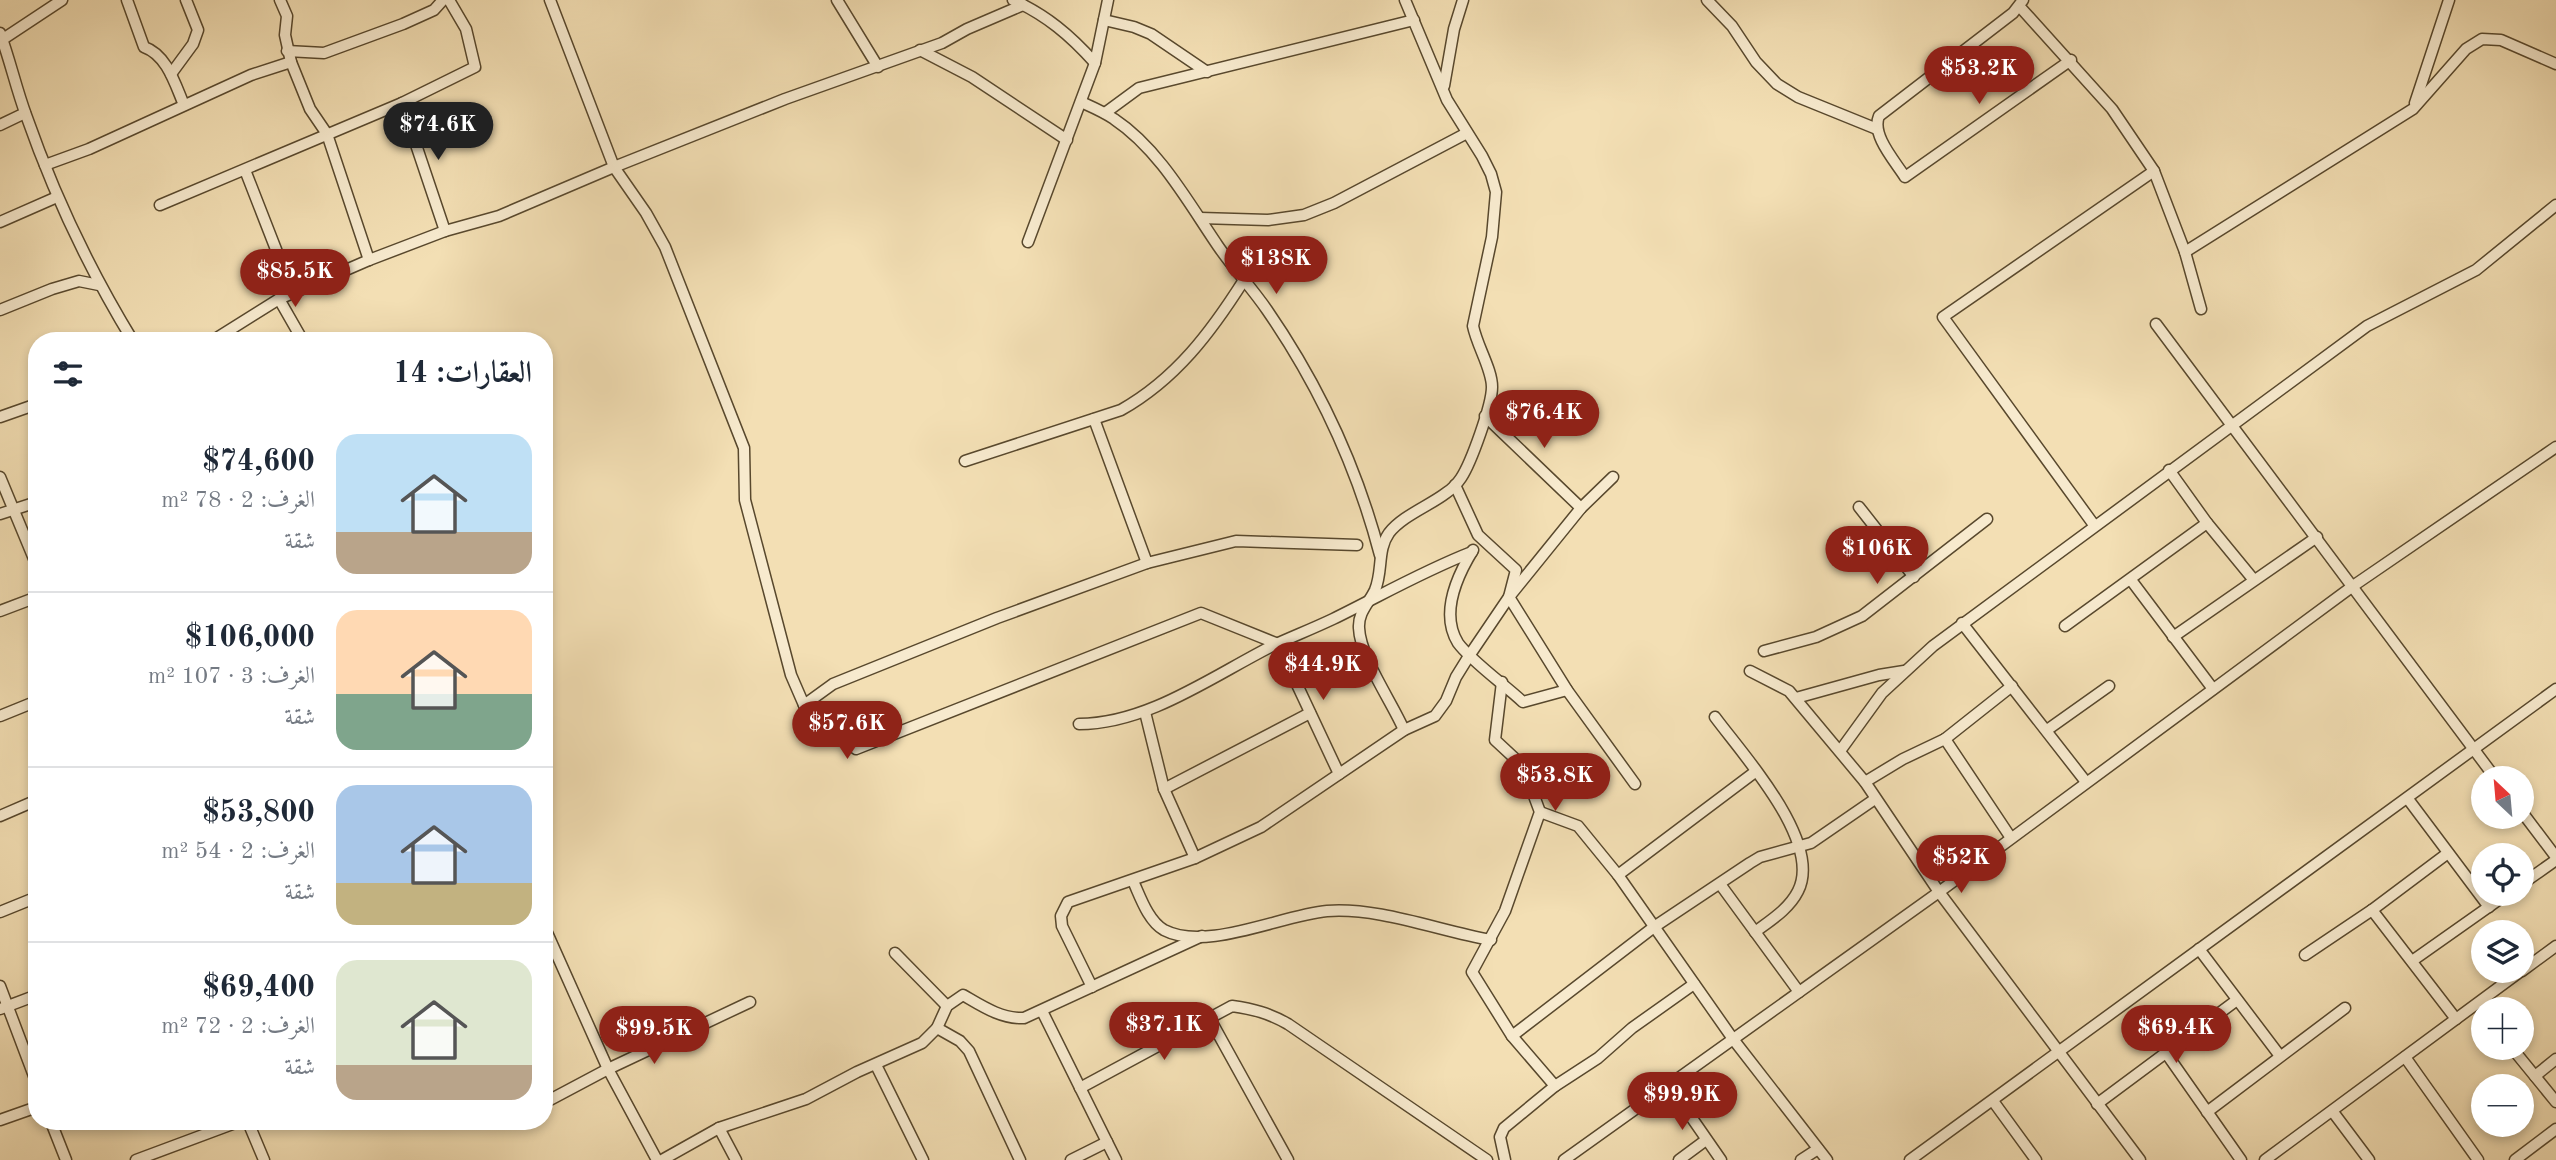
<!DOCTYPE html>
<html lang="ar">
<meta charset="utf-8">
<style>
:root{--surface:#fff;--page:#f6f6f7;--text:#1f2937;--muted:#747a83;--line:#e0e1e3;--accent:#8f2418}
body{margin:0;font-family:"Old Standard TT",Amiri,serif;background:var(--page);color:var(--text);direction:rtl;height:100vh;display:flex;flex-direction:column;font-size:26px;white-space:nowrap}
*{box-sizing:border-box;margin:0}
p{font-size:23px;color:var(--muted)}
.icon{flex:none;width:38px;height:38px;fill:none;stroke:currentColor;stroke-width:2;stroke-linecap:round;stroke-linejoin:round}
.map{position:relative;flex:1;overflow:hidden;direction:ltr}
.drawer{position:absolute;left:28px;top:332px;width:525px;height:798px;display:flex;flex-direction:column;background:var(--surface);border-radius:28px;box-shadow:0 4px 10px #0003;direction:rtl}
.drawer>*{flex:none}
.needle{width:46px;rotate:334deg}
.tools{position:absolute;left:2471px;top:766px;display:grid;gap:14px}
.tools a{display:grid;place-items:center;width:63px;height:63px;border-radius:50%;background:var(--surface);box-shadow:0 4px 10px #0003;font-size:35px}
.price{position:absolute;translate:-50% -60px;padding:0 16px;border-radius:24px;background:var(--accent);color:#fff;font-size:23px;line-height:46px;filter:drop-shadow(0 2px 4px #0008)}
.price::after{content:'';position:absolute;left:50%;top:42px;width:21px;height:16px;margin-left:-10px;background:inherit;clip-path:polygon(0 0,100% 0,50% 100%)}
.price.on{background:#222;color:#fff}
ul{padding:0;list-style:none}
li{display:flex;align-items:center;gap:21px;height:175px;padding:0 21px}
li+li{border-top:2px solid var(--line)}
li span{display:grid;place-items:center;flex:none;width:196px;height:140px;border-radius:21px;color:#555}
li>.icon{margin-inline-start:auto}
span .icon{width:84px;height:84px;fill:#fffc;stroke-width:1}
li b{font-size:30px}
h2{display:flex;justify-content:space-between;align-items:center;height:84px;padding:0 21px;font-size:30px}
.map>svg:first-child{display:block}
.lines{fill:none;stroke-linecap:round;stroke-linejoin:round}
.minor-casing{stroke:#58482d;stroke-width:13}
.minor{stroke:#f7eace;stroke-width:10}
</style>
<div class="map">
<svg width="2556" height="1160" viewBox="0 0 2556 1160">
<rect width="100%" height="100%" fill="#f3dfb4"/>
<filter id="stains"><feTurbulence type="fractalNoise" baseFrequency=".00286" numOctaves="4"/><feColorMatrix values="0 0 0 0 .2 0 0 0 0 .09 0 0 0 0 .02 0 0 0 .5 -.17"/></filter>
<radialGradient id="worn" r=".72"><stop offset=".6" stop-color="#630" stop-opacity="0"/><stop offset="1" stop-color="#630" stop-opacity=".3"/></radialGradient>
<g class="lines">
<g class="minor-casing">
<g id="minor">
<path d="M 127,0 L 144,47 C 167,55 175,84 184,105"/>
<path d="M 280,0 L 287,16 L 285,35 L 291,62 L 310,109 L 327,134 L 369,260"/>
<path d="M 550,0 L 614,167 L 646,213 L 665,247 L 744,448 L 745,500 L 791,675 L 804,705 L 856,749 L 1201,613 L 1278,644 L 1339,774"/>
<path d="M 837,0 L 878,67"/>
<path d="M 1013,0 C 1046,15 1070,35 1095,63"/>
<path d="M 1707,0 L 1732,26 L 1756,62 L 1777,84 L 1798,97 L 1877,129"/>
<path d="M 2023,0 L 2013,13 L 1879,116 C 1871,135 1895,161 1905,177 L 2071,60"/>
<path d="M 2020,7 L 2112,109 L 2154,171 L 2185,252 L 2201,309"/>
<path d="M 1104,20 L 1134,27 L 1151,34 L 1207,72"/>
<path d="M 0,33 C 10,60 16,88 26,115 C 54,195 89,269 133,341"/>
<path d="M 0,41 L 62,0"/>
<path d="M 920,50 L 972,77 L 1067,140"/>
<path d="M 287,51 L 324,53 L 403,24 L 434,10 L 443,0"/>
<path d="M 171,74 L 193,44 L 198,30 L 186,0"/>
<path d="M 1444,86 L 1454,29 L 1463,0"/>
<path d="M 1081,102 C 1092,107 1104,112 1114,119 C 1159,149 1188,202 1218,246 C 1233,268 1252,288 1267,310 C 1318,384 1357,467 1380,555"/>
<path d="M 402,103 L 445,231"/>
<path d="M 2415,103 L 2449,0"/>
<path d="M 1105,113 L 1139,88 L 1414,20"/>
<path d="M 0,125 L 25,113"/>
<path d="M 45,165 L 89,149 L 251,75 L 291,62"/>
<path d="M 245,170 L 293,293"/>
<path d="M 160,205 L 402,103 L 475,67 L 466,29 L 449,0"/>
<path d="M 1200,218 L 1268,220 L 1304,215 L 1334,203 L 1467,133"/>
<path d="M 0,222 L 57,197"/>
<path d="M 1028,242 L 1095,63 L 1108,0"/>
<path d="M 2185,252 L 2413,109 L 2466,49 L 2482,39 L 2501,40 L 2556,64"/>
<path d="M 279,299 L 303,341"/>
<path d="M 0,310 L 52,289 L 79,281 L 99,285"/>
<path d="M 2156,324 L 2496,779"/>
<path d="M 212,341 L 279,299 L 369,260 L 445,231 L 499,216 L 614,167 L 785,99 L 942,43 L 967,29 L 1023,5"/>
<path d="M 1485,416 L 1581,508"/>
<path d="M 0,417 L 37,404"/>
<path d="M 1094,419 L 1147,563 L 1236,541 L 1357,545"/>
<path d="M 965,461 L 1121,410 C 1176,379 1211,332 1244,280"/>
<path d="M 2169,470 L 2207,523 L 2253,579"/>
<path d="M 0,477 L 37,566"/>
<path d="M 1455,485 L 1478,535 L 1516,570 L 1509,597 L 1567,690 L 1635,784"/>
<path d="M 1859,507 L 1914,577"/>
<path d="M 0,514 L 37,502"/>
<path d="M 2094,525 L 1943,317 L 2154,171"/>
<path d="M 1473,550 C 1457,576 1440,614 1458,643 C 1471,661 1505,685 1523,702 L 1567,690"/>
<path d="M 2131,580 L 2213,689"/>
<path d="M 0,611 L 37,597"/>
<path d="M 1962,623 L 2086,782"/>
<path d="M 2065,626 L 2207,523"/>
<path d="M 2173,637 L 2317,537"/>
<path d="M 1764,651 L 1816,637 L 1862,616 L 1987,519"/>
<path d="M 1750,671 L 1789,691 L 1865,782 L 1939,892 L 2140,1160"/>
<path d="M 1502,682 L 1495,740 L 1523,766 L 1540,812 L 1505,911 L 1472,972 L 1512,1036 L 1555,1086"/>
<path d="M 1796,698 L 1879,675 L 1904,671"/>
<path d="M 804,705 L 833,684 L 997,618 L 1147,563"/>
<path d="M 1145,712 L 1164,789 L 1195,858"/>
<path d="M 0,716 L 37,701"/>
<path d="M 1715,717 C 1743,755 1823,842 1798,891 C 1789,909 1771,920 1755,932"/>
<path d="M 1079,724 C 1148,724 1214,675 1274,645 C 1294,636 1314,628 1333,619 C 1380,596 1423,571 1472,552"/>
<path d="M 1404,730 C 1392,702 1360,657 1359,628 C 1358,612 1369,603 1375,590 C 1383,571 1377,550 1389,533 C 1402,516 1429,506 1446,493 C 1452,489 1457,484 1461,478 C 1471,463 1492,405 1492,387 C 1492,369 1477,346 1473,326 L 1492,237 L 1496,192 L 1491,174 L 1482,156 L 1447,100 L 1405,0"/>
<path d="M 2047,730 L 2109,686"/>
<path d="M 1945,739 L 2011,838"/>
<path d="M 1840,751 L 1882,693 L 1933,646 L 2367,326 L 2476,270 L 2556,205"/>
<path d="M 1865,782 L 1903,759 L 1945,739 L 2012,686"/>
<path d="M 1164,789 L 1310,713"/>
<path d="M 2408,799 L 2489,907"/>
<path d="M 1540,812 L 1578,826 L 1618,875 L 1733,1039 L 1827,1160"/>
<path d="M 2522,812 L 2556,857"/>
<path d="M 0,816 L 37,800"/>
<path d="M 1618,875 L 1755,772"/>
<path d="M 1133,881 C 1140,896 1148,921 1164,930 C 1206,952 1282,915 1327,911 C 1380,907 1439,931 1491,940"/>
<path d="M 1720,884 L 1799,992"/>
<path d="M 2522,884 L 2556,860"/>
<path d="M 2372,910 L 2456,1019"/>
<path d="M 0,912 L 37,897"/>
<path d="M 544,926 L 608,1069 L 657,1160"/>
<path d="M 2199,949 L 2280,1056"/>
<path d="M 895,953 L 947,1006"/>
<path d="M 2305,955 L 2372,910 L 2448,853"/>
<path d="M 2412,961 L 2507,894"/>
<path d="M 2522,971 L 2556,946"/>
<path d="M 0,986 L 37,1084"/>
<path d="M 1092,987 L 1062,926 L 1061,916 L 1068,902 L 1195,858 L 1261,827 L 1404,730 L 1435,716 L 1446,701 L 1456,677 L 1469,656 L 1509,597 L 1581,508 L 1613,477"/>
<path d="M 0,1009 L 37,995"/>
<path d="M 1042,1011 L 1107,1142"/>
<path d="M 1210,1019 L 1288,1160"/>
<path d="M 937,1028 L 960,1041 L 969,1051 L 1020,1160"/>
<path d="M 1512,1036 L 1654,927 L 1750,863 L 1760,857 L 1811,843 L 1875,799"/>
<path d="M 2512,1048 L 2556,1102"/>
<path d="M 2166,1053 L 2241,1160"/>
<path d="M 2405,1057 L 2478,1160"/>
<path d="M 876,1065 L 923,1160"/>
<path d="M 2535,1076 L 2556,1059"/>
<path d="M 1669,1085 L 1721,1160"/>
<path d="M 1080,1088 L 1232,1006 C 1253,1009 1269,1013 1288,1024 L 1487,1160"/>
<path d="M 1993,1101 L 2036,1160"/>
<path d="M 544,1103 L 608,1069 L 750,1002"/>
<path d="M 2097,1104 L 2237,1000"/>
<path d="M 2207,1112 L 2345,1008"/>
<path d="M 2333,1112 L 2369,1160"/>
<path d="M 0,1120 L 37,1107"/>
<path d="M 51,1122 L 66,1160"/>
<path d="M 248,1122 L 264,1160"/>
<path d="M 719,1128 L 736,1160"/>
<path d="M 136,1160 L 238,1122"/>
<path d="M 662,1160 L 719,1128 L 806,1099 L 857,1072 L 922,1043 L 937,1028 L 947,1006 L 963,995 C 982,1006 1001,1019 1024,1018 L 1202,936"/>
<path d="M 1071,1160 L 1107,1142 L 1116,1160"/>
<path d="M 1505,1160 L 1500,1137 L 1504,1128 L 1555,1086 L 1598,1058 L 1632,1028 L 1694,984"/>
<path d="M 1564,1160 L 1939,892 L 2353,586 L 2556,447"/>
<path d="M 1679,1160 L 1706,1140"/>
<path d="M 1801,1160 L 1818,1149"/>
<path d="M 1910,1160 L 2556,689"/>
<path d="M 2265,1160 L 2521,971"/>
<path d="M 2515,1160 L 2556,1129"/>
</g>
</g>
<use href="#minor" class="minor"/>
</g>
<rect width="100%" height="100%" filter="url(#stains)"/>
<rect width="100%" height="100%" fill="url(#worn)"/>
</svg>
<div class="tools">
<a><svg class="needle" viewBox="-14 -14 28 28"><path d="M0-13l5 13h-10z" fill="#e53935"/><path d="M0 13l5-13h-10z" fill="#747a83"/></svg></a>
<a><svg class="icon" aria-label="locate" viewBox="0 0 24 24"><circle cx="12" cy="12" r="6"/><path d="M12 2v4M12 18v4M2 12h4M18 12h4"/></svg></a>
<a><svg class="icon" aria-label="layers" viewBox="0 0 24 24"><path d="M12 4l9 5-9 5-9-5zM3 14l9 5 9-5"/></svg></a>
<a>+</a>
<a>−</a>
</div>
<b class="price" style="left:1979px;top:106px">$53.2K</b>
<b class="price on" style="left:438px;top:162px">$74.6K</b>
<b class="price" style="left:1276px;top:296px">$138K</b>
<b class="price" style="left:295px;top:309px">$85.5K</b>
<b class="price" style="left:1544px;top:450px">$76.4K</b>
<b class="price" style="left:1877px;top:586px">$106K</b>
<b class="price" style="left:1323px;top:702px">$44.9K</b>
<b class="price" style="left:847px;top:761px">$57.6K</b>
<b class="price" style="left:1555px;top:813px">$53.8K</b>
<b class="price" style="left:1961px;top:895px">$52K</b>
<b class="price" style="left:1164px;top:1062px">$37.1K</b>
<b class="price" style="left:2176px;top:1065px">$69.4K</b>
<b class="price" style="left:654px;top:1066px">$99.5K</b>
<b class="price" style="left:1682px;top:1132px">$99.9K</b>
<section class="drawer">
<h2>العقارات: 14<svg class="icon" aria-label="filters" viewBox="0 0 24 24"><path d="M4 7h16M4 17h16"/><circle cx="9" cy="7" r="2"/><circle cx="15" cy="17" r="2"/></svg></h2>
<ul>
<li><span style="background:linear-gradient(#bfe0f5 70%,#b9a48a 0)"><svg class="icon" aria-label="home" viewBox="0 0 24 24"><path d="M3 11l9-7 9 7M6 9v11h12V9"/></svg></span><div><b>$74,600</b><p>الغرف: 2 · 78 m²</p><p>شقة</p></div></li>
<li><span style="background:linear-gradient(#ffd9b3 60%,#7fa58c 0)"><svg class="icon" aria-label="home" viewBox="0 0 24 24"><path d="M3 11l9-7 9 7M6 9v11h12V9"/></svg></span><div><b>$106,000</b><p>الغرف: 3 · 107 m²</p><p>شقة</p></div></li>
<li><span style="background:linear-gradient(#a9c7e8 70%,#c2b280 0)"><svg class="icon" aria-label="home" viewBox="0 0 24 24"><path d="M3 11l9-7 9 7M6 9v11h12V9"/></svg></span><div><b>$53,800</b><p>الغرف: 2 · 54 m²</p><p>شقة</p></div></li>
<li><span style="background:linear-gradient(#dfe7d0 75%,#b9a48a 0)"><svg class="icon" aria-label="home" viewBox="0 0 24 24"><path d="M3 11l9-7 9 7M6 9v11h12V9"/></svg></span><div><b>$69,400</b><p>الغرف: 2 · 72 m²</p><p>شقة</p></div></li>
</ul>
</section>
</div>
